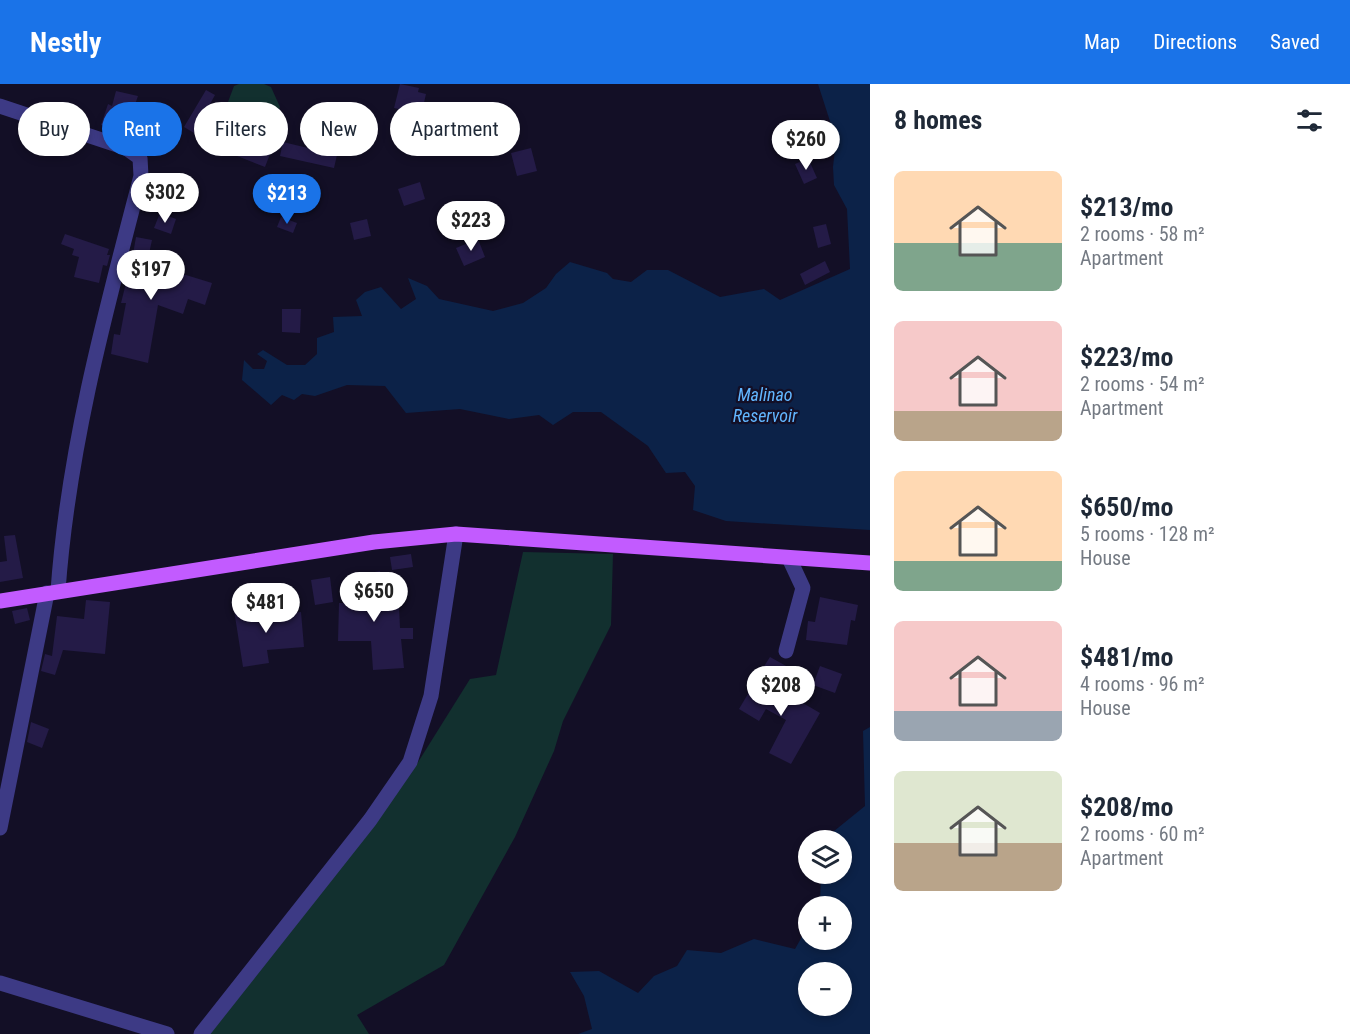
<!DOCTYPE html>
<meta charset="utf-8">
<style>
:root{--surface:#fff;--page:#f2f2f3;--text:#1f2937;--muted:#747a83;--accent:#1a73e8}
body{margin:0;font-family:"Roboto Condensed",sans-serif;background:var(--page);color:var(--text);height:100vh;display:flex;flex-direction:column;font-size:22px;white-space:nowrap}
*{box-sizing:border-box;margin:0}
p{font-size:20px;color:var(--muted)}
.icon{flex:none;width:33px;height:33px;fill:none;stroke:currentColor;stroke-width:2;stroke-linecap:round;stroke-linejoin:round}
.map{position:relative;flex:1;overflow:hidden}
.details{display:flex;flex-direction:column;background:var(--surface);width:480px}
.details>*{flex:none}
.hud{position:absolute;left:18px;top:18px;width:570px;height:54px;display:flex;gap:12px}
.tools{position:absolute;left:798px;top:746px;display:grid;gap:12px}
.tools a{display:grid;place-items:center;width:54px;height:54px;border-radius:50%;background:var(--surface);box-shadow:0 3px 9px #0003;font-size:30px}
.price{position:absolute;translate:-50% -51px;padding:0 14px;border-radius:21px;background:#fff;color:#222;font-size:20px;line-height:39px;filter:drop-shadow(0 2px 3px #0008)}
.price::after{content:'';position:absolute;left:50%;top:36px;width:18px;height:14px;margin-left:-9px;background:inherit;clip-path:polygon(0 0,100% 0,50% 100%)}
.price.selected{background:var(--accent);color:#fff}
ul{padding:0;list-style:none}
li{display:flex;align-items:center;gap:18px;height:150px;padding:0 24px}
li span{display:grid;place-items:center;flex:none;width:168px;height:120px;border-radius:9px;color:#555}
li>.icon{margin-inline-start:auto}
span .icon{width:72px;height:72px;fill:#fffc;stroke-width:1}
li b{font-size:26px}
h2{display:flex;justify-content:space-between;align-items:center;height:72px;padding:0 24px;font-size:26px}
.tag{padding:0 21px;border-radius:27px;background:var(--surface);box-shadow:0 3px 9px #0003;font-size:21px;line-height:54px}
.tag.selected{background:var(--accent);color:#fff}
header{display:flex;align-items:center;gap:36px;box-sizing:border-box;height:84px;padding:0 30px;background:var(--accent);color:#fff}
header strong{font-size:28px}
nav{display:flex;gap:33px;margin-inline-start:auto;font-size:21px}
main{display:flex;flex:1;min-height:0}
.map>svg:first-child{display:block}
.green{fill:#12302f}
.water{fill:#0c2248;fill-rule:evenodd}
.building{fill:#241b47}
.lines{fill:none;stroke-linecap:round;stroke-linejoin:round}
.minor{stroke:#3d3a85;stroke-width:15}
.major{stroke:#c25bff;stroke-width:15}
.labels{text-anchor:middle;dominant-baseline:central;stroke-width:4.5;stroke-linejoin:round;paint-order:stroke}
.water-label{font-size:18px;font-style:italic;fill:#62b6ff;stroke:#130f26}
</style>
<header>
<strong>Nestly</strong>
<nav><a>Map</a><a>Directions</a><a>Saved</a></nav>
</header>
<main>
<div class="map">
<svg width="870" height="950" viewBox="0 0 870 950">
<rect width="100%" height="100%" fill="#130f26"/>
<g class="green">
<path d="M 239,0 L 264,0 L 271,3 L 280,23 C 270,52 255,49 231,38 L 225,26 L 234,2 Z"/>
<path d="M 523,468 L 613,470 L 611,541 L 563,637 L 554,667 L 515,753 L 444,881 L 357,931 L 369,950 L 203,950 L 274,858 L 410,691 L 470,595 L 496,591 Z"/>
</g>
<g class="water">
<path d="M 818,0 L 870,0 L 870,446 L 726,437 L 693,426 L 695,402 L 685,388 L 666,389 L 648,362 L 601,328 L 573,328 L 553,341 L 539,331 L 509,335 L 460,325 L 406,329 L 385,302 L 347,301 L 315,312 L 302,310 L 294,316 L 282,311 L 271,321 L 242,296 L 244,276 L 253,285 L 264,285 L 267,277 L 257,270 L 263,266 L 287,281 L 305,281 L 317,270 L 317,254 L 334,248 L 333,233 L 362,232 L 356,216 L 365,208 L 381,203 L 401,225 L 416,215 L 408,194 L 427,202 L 439,215 L 493,227 L 523,219 L 546,204 L 556,190 L 570,178 L 607,189 L 613,195 L 631,198 L 647,186 L 668,186 L 720,213 L 764,205 L 780,216 L 850,185 L 847,125 L 834,101 L 833,83 L 836,56 Z"/>
<path d="M 870,643 L 870,950 L 578,950 L 592,945 L 584,912 L 570,888 L 599,887 L 638,909 L 654,892 L 677,882 L 687,866 L 721,869 L 754,855 L 795,865 L 808,842 L 808,855 L 842,855 L 842,822 L 820,822 L 821,789 L 842,789 L 842,756 L 823,756 L 865,722 L 863,647 ZM 808,888 L 842,888 L 842,921 L 808,921 Z"/>
</g>
<g class="building">
<path d="M 400,0 L 419,4 L 418,8 L 426,10 L 423,23 L 415,21 L 413,28 L 394,24 Z"/>
<path d="M 206,6 L 215,11 L 194,49 L 184,43 Z"/>
<path d="M 116,7 L 138,12 L 125,49 L 101,41 L 108,20 L 112,22 Z"/>
<path d="M 212,47 L 270,70 L 265,83 L 207,60 Z"/>
<path d="M 283,58 L 337,71 L 334,84 L 280,72 Z"/>
<path d="M 531,64 L 537,87 L 517,92 L 511,69 Z"/>
<path d="M 808,74 L 817,94 L 804,100 L 795,80 Z"/>
<path d="M 420,98 L 425,115 L 404,122 L 398,105 Z"/>
<path d="M 160,129 L 176,135 L 171,150 L 154,144 Z"/>
<path d="M 281,133 L 297,139 L 293,149 L 277,143 Z"/>
<path d="M 367,135 L 371,152 L 354,156 L 350,139 Z"/>
<path d="M 826,140 L 831,160 L 818,164 L 813,143 Z"/>
<path d="M 65,150 L 109,165 L 107,171 L 110,171 L 107,182 L 103,181 L 99,199 L 74,193 L 79,173 L 72,171 L 74,165 L 61,160 Z"/>
<path d="M 136,153 L 152,156 L 147,179 L 212,199 L 205,221 L 188,215 L 183,230 L 158,221 L 148,279 L 111,270 L 114,250 L 120,251 L 126,219 L 121,219 L 127,195 L 124,195 L 129,175 L 132,176 Z"/>
<path d="M 478,155 L 485,173 L 464,182 L 456,164 Z"/>
<path d="M 825,177 L 830,188 L 805,201 L 800,190 Z"/>
<path d="M 282,225 L 301,225 L 300,249 L 282,248 Z"/>
<path d="M 15,451 L 23,494 L 0,498 L 0,478 L 7,477 L 4,452 Z"/>
<path d="M 411,470 L 413,483 L 392,486 L 390,473 Z"/>
<path d="M 380,487 L 386,523 L 399,523 L 400,544 L 413,544 L 413,555 L 401,555 L 404,584 L 373,586 L 371,557 L 338,557 L 339,519 L 358,519 L 353,492 Z"/>
<path d="M 330,493 L 333,518 L 315,521 L 311,496 Z"/>
<path d="M 820,513 L 858,521 L 855,537 L 851,536 L 847,561 L 806,556 L 808,537 L 815,538 Z"/>
<path d="M 86,516 L 110,518 L 105,570 L 63,566 L 55,591 L 41,587 L 45,570 L 52,572 L 57,532 L 84,535 Z"/>
<path d="M 260,522 L 261,531 L 301,528 L 304,563 L 267,566 L 269,579 L 243,583 L 234,526 Z"/>
<path d="M 27,524 L 30,536 L 15,540 L 12,527 Z"/>
<path d="M 770,573 L 804,592 L 801,597 L 763,584 Z"/>
<path d="M 820,582 L 842,590 L 835,609 L 813,601 Z"/>
<path d="M 758,593 L 820,629 L 791,680 L 769,669 L 786,636 L 766,625 L 759,637 L 739,625 Z"/>
<path d="M 31,638 L 49,645 L 42,664 L 27,658 Z"/>
</g>
<g class="lines">
<g class="minor">
<path d="M 0,22 L 126,64 L 140,74 L 141,92 C 105,229 68,366 58,507"/>
<path d="M 786,567 L 803,504 L 789,474"/>
<path d="M 0,744 L 47,509"/>
<path d="M 0,899 L 167,950"/>
<path d="M 201,950 L 370,736 L 410,678 L 431,612 L 456,450"/>
</g>
<path class="major" d="M 0,517 L 374,458 L 456,450 L 870,479"/>
</g>
<g class="labels">
<g class="water-label">
<text x="765" y="310">Malinao<tspan x="765" dy="21">Reservoir</tspan></text>
</g>
</g>
</svg>
<div class="tools">
<a><svg class="icon" aria-label="layers" viewBox="0 0 24 24"><path d="M12 4l9 5-9 5-9-5zM3 14l9 5 9-5"/></svg></a>
<a>+</a>
<a>−</a>
</div>
<b class="price" style="left:806px;top:87px">$260</b>
<b class="price" style="left:165px;top:140px">$302</b>
<b class="price selected" style="left:287px;top:141px">$213</b>
<b class="price" style="left:471px;top:168px">$223</b>
<b class="price" style="left:151px;top:217px">$197</b>
<b class="price" style="left:374px;top:539px">$650</b>
<b class="price" style="left:266px;top:550px">$481</b>
<b class="price" style="left:781px;top:633px">$208</b>
<div class="hud">
<a class="tag">Buy</a>
<a class="tag selected">Rent</a>
<a class="tag">Filters</a>
<a class="tag">New</a>
<a class="tag">Apartment</a>
</div>
</div>
<section class="details">
<h2>8 homes<svg class="icon" aria-label="filters" viewBox="0 0 24 24"><path d="M4 7h16M4 17h16"/><circle cx="9" cy="7" r="2"/><circle cx="15" cy="17" r="2"/></svg></h2>
<ul>
<li><span style="background:linear-gradient(#ffd9b3 60%,#7fa58c 0)"><svg class="icon" aria-label="home" viewBox="0 0 24 24"><path d="M3 11l9-7 9 7M6 9v11h12V9"/></svg></span><div><b>$213/mo</b><p>2 rooms · 58 m²</p><p>Apartment</p></div></li>
<li><span style="background:linear-gradient(#f6c9c9 75%,#b9a48a 0)"><svg class="icon" aria-label="home" viewBox="0 0 24 24"><path d="M3 11l9-7 9 7M6 9v11h12V9"/></svg></span><div><b>$223/mo</b><p>2 rooms · 54 m²</p><p>Apartment</p></div></li>
<li><span style="background:linear-gradient(#ffd9b3 75%,#7fa58c 0)"><svg class="icon" aria-label="home" viewBox="0 0 24 24"><path d="M3 11l9-7 9 7M6 9v11h12V9"/></svg></span><div><b>$650/mo</b><p>5 rooms · 128 m²</p><p>House</p></div></li>
<li><span style="background:linear-gradient(#f6c9c9 75%,#9aa5b1 0)"><svg class="icon" aria-label="home" viewBox="0 0 24 24"><path d="M3 11l9-7 9 7M6 9v11h12V9"/></svg></span><div><b>$481/mo</b><p>4 rooms · 96 m²</p><p>House</p></div></li>
<li><span style="background:linear-gradient(#dfe7d0 60%,#b9a48a 0)"><svg class="icon" aria-label="home" viewBox="0 0 24 24"><path d="M3 11l9-7 9 7M6 9v11h12V9"/></svg></span><div><b>$208/mo</b><p>2 rooms · 60 m²</p><p>Apartment</p></div></li>
</ul>
</section>
</main>
